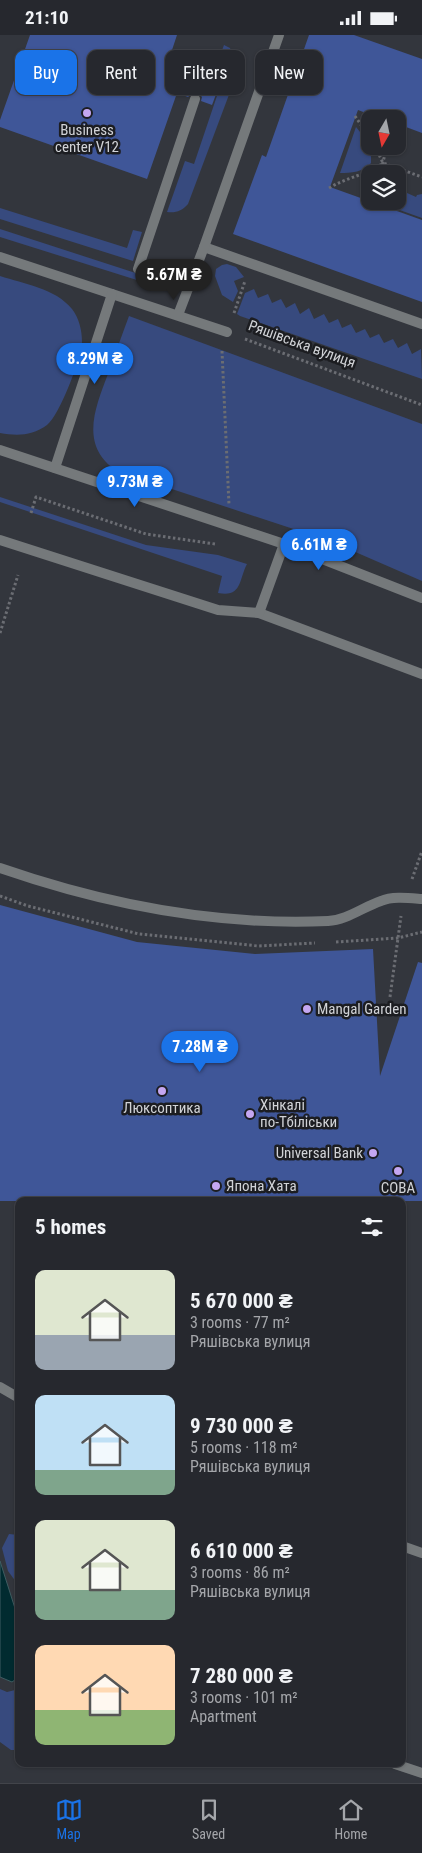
<!DOCTYPE html>
<meta charset="utf-8">
<style>
:root{--surface:#26282e;--page:#2e3036;--text:#f1f3f6;--muted:#a4a6aa;--line:#42444a;--accent:#1a73e8}
body{margin:0;font-family:"Roboto Condensed",sans-serif;background:var(--page);color:var(--text);height:100vh;display:flex;flex-direction:column;font-size:19px;white-space:nowrap}
*{box-sizing:border-box;margin:0}
p{font-size:16px;color:var(--muted)}
.icon{flex:none;width:28px;height:28px;fill:none;stroke:currentColor;stroke-width:2;stroke-linecap:round;stroke-linejoin:round}
.map{position:relative;flex:1;overflow:hidden}
.drawer{position:absolute;left:15px;top:1162px;width:391px;height:570px;display:flex;flex-direction:column;background:var(--surface);border-radius:10px;box-shadow:0 1px 4px #0004,0 0 0 1px var(--line)}
.drawer>*{flex:none}
.banner{position:absolute;left:15px;top:15px;width:392px;height:45px;display:flex;gap:10px}
.needle{width:32px;rotate:189deg}
.tools{position:absolute;left:361px;top:75px;display:grid;gap:10px}
.tools a{display:grid;place-items:center;width:45px;height:45px;border-radius:10px;background:var(--surface);box-shadow:0 1px 4px #0004,0 0 0 1px var(--line);font-size:25px}
.price{position:absolute;translate:-50% -42px;padding:0 11px;border-radius:18px;background:var(--accent);color:#fff;font-size:16px;line-height:32px;filter:drop-shadow(0 1px 2px #0008)}
.price::after{content:'';position:absolute;left:50%;top:30px;width:15px;height:11px;margin-left:-8px;background:inherit;clip-path:polygon(0 0,100% 0,50% 100%)}
.price.on{background:#222;color:#fff}
ul{padding:0;list-style:none}
li{display:flex;align-items:center;gap:15px;height:125px;padding:0 20px}
li span{display:grid;place-items:center;flex:none;width:140px;height:100px;border-radius:10px;color:#555}
li>.icon{margin-inline-start:auto}
span .icon{width:60px;height:60px;fill:#fffc;stroke-width:1}
li b{font-size:21px}
h2{display:flex;justify-content:space-between;align-items:center;height:60px;padding:0 20px;font-size:21px}
.pill{padding:0 18px;border-radius:10px;background:var(--surface);box-shadow:0 1px 4px #0004,0 0 0 1px var(--line);font-size:18px;line-height:45px}
.pill.on{background:var(--accent);color:#fff}
.status{display:flex;justify-content:space-between;align-items:center;height:35px;padding:0 25px;background:var(--surface);direction:ltr}
.status svg{height:14px;fill:currentColor}
.dock{display:flex;justify-content:space-around;align-items:center;height:70px;border-top:1px solid var(--line);background:var(--surface);font-size:14px;color:var(--muted)}
.dock a{display:grid;justify-items:center;gap:2px}
.dock .on{color:var(--accent)}
.map>svg:first-child{display:block}
.green{fill:#374a7e}
.water{fill:#012b30;stroke:#3f5d62}
.building{fill:#3f5698}
.lines{fill:none;stroke-linecap:round;stroke-linejoin:round}
.path{stroke:#6b6d73;stroke-width:3;stroke-dasharray:2.5 2.5;stroke-linecap:butt}
.lane{stroke:#75797b;stroke-width:10}
.street{stroke:#75797b;stroke-width:10}
.poi-dot{fill:#c4a7f1;stroke:#1c1d21;stroke-width:2}
.labels{text-anchor:middle;dominant-baseline:central;stroke-width:5;stroke-linejoin:round;paint-order:stroke}
.poi-label{font-size:15px;fill:#d1d3d7;stroke:#1c1d21}
.street-label{font-size:15px;fill:#d1d3d7;stroke:#1c1d21}
</style>
<div class="status"><b>21:10</b><svg viewBox="0 0 49 12"><path d="M0 12V9h3v3zM5 12V6h3v6zM10 12V3h3v9zM15 12V0h3v12zM26 1h20v11H26zM47 4h2v5h-2z"/></svg></div>
<div class="map">
<svg width="422" height="1748" viewBox="0 0 422 1748">
<rect width="100%" height="100%" fill="#33363d"/>
<g class="green">
<path d="M 224,10 L 230,13 L 236,30 L 233,49 L 188,169 C 182,176 176,178 167,177 L 185,126 L 194,129 L 222,46 L 212,42 Z"/>
<path d="M 356,92 C 365,103 372,113 371,128 C 365,137 350,138 340,138 Z"/>
<path d="M 398,154 L 416,162 L 417,160 L 422,159 L 422,183 L 380,168 L 380,166 L 398,166 Z"/>
<path d="M 0,173 L 127,213 L 133,195 L 142,197 L 133,226 L 0,184 Z"/>
<path d="M 0,194 L 151,243 L 148,246 L 140,246 L 0,202 Z"/>
<path d="M 227,229 L 236,232 L 244,242 L 234,246 L 238,256 L 233,267 L 222,260 L 215,241 L 216,234 L 222,230 Z"/>
<path d="M 0,241 C 24,249 55,253 72,274 C 79,283 82,295 82,307 C 81,323 60,380 47,390 C 32,401 17,401 0,398 Z"/>
<path d="M 254,254 L 258,263 L 268,259 L 272,268 L 281,264 L 286,273 L 295,268 L 300,279 L 309,273 L 314,284 L 324,279 L 329,288 L 338,284 L 342,293 L 351,289 L 356,298 L 365,294 L 370,303 L 379,299 L 384,308 L 393,304 L 398,313 L 407,308 L 412,319 L 421,314 L 422,344 L 240,281 L 237,279 L 245,258 Z"/>
<path d="M 129,281 L 422,389 L 422,546 L 330,506 L 117,436 C 79,411 95,373 108,339 C 115,319 122,300 129,281 Z"/>
<path d="M 0,462 L 146,510 L 218,520 L 247,529 C 239,544 242,563 218,558 L 222,541 L 0,467 Z"/>
<path d="M 9,1499 L 19,1500 L 19,1551 L 8,1536 L 2,1513 Z"/>
<path d="M 0,1654 L 7,1657 L 19,1654 L 19,1715 L 11,1715 L 0,1707 Z"/>
</g>
<path class="water" d="M 0,1526 L 19,1586 L 19,1642 L 12,1647 L 0,1642 Z"/>
<g class="building">
<path d="M 30,0 L 177,0 L 168,27 L 221,46 L 212,70 L 201,66 L 202,62 L 198,58 L 193,57 L 188,62 L 177,58 L 147,144 L 0,92 L 0,85 Z"/>
<path d="M 309,0 L 354,0 L 422,24 L 422,98 L 398,89 L 398,84 L 382,84 L 358,75 L 330,152 L 422,185 L 422,267 L 233,199 L 262,120 L 266,122 Z"/>
<path d="M 0,870 L 137,907 L 255,919 L 373,914 L 380,1041 L 418,927 L 422,928 L 422,1166 L 0,1166 Z"/>
</g>
<g class="lines">
<g class="path">
<path d="M 279,55 L 289,58"/>
<path d="M 355,81 L 370,103"/>
<path d="M 375,111 L 383,128 L 422,142"/>
<path d="M 380,139 L 387,111"/>
<path d="M 329,153 C 347,142 367,140 383,128"/>
<path d="M 373,168 L 374,166"/>
<path d="M 234,278 L 245,246"/>
<path d="M 245,304 L 422,370"/>
<path d="M 222,316 L 229,470"/>
<path d="M 31,478 L 36,462 L 146,499 L 215,509"/>
<path d="M 0,598 L 18,540"/>
<path d="M 412,844 L 422,816"/>
<path d="M 0,861 L 28,871 L 139,899 L 258,911 L 315,908"/>
<path d="M 336,907 L 398,903 L 422,897"/>
<path d="M 390,962 L 401,881"/>
</g>
<g class="lane">
<path d="M 204,212 L 422,289"/>
<path d="M 178,280 L 204,212 L 279,0"/>
<path d="M 0,505 L 218,575 L 259,578 L 422,639"/>
<path d="M 259,578 L 284,509"/>
<path d="M 0,833 C 104,869 217,891 328,886 C 347,885 363,872 381,866 C 392,861 409,863 422,864"/>
<path d="M 0,1352 L 19,1363"/>
<path d="M 402,1511 L 422,1518"/>
<path d="M 395,1729 L 422,1738"/>
</g>
<g class="street">
<path d="M 0,222 L 227,297"/>
<path d="M 138,234 L 195,64"/>
<path d="M 0,415 L 284,509 L 422,563"/>
<path d="M 55,433 L 112,259"/>
</g>
</g>
<g class="poi-dot">
<circle cx="87" cy="78" r="5"/>
<circle cx="307" cy="974" r="5"/>
<circle cx="162" cy="1056" r="5"/>
<circle cx="250" cy="1079" r="5"/>
<circle cx="373" cy="1118" r="5"/>
<circle cx="398" cy="1136" r="5"/>
<circle cx="216" cy="1151" r="5"/>
</g>
<g class="labels">
<g class="poi-label">
<text x="87" y="95">Business<tspan x="87" dy="17">center V12</tspan></text>
<text x="317" y="974" text-anchor="start">Mangal Garden</text>
<text x="260" y="1070" text-anchor="start">Хінкалі<tspan x="260" dy="17">по-Тбіліськи</tspan></text>
<text x="162" y="1073">Люксоптика</text>
<text x="363" y="1118" text-anchor="end">Universal Bank</text>
<text x="226" y="1151" text-anchor="start">Япона Хата</text>
<text x="398" y="1153">СОВА</text>
</g>
<g class="street-label">
<text transform="translate(302 309) rotate(20)">Ряшівська вулиця</text>
</g>
</g>
</svg>
<div class="tools">
<a><svg class="needle" viewBox="-14 -14 28 28"><path d="M0-13l5 13h-10z" fill="#e53935"/><path d="M0 13l5-13h-10z" fill="#a4a6aa"/></svg></a>
<a><svg class="icon" aria-label="layers" viewBox="0 0 24 24"><path d="M12 4l9 5-9 5-9-5zM3 14l9 5 9-5"/></svg></a>
</div>
<b class="price on" style="left:174px;top:266px">5.67M ₴</b>
<b class="price" style="left:95px;top:350px">8.29M ₴</b>
<b class="price" style="left:135px;top:473px">9.73M ₴</b>
<b class="price" style="left:319px;top:536px">6.61M ₴</b>
<b class="price" style="left:200px;top:1038px">7.28M ₴</b>
<div class="banner">
<a class="pill on">Buy</a>
<a class="pill">Rent</a>
<a class="pill">Filters</a>
<a class="pill">New</a>
</div>
<section class="drawer">
<h2>5 homes<svg class="icon" aria-label="filters" viewBox="0 0 24 24"><path d="M4 7h16M4 17h16"/><circle cx="9" cy="7" r="2"/><circle cx="15" cy="17" r="2"/></svg></h2>
<ul>
<li><span style="background:linear-gradient(#dfe7d0 65%,#9aa5b1 0)"><svg class="icon" aria-label="home" viewBox="0 0 24 24"><path d="M3 11l9-7 9 7M6 9v11h12V9"/></svg></span><div><b>5 670 000 ₴</b><p>3 rooms · 77 m²</p><p>Ряшівська вулиця</p></div></li>
<li><span style="background:linear-gradient(#bfe0f5 75%,#7fa58c 0)"><svg class="icon" aria-label="home" viewBox="0 0 24 24"><path d="M3 11l9-7 9 7M6 9v11h12V9"/></svg></span><div><b>9 730 000 ₴</b><p>5 rooms · 118 m²</p><p>Ряшівська вулиця</p></div></li>
<li><span style="background:linear-gradient(#dfe7d0 70%,#7fa58c 0)"><svg class="icon" aria-label="home" viewBox="0 0 24 24"><path d="M3 11l9-7 9 7M6 9v11h12V9"/></svg></span><div><b>6 610 000 ₴</b><p>3 rooms · 86 m²</p><p>Ряшівська вулиця</p></div></li>
<li><span style="background:linear-gradient(#ffd9b3 65%,#8fb573 0)"><svg class="icon" aria-label="home" viewBox="0 0 24 24"><path d="M3 11l9-7 9 7M6 9v11h12V9"/></svg></span><div><b>7 280 000 ₴</b><p>3 rooms · 101 m²</p><p>Apartment</p></div></li>
</ul>
</section>
</div>
<nav class="dock">
<a class="on"><svg class="icon" aria-label="map" viewBox="0 0 24 24"><path d="M3 6l6-2 6 2 6-2v14l-6 2-6-2-6 2zM9 4v14M15 6v14"/></svg>Map</a>
<a><svg class="icon" aria-label="saved" viewBox="0 0 24 24"><path d="M7 4h10v16l-5-4-5 4z"/></svg>Saved</a>
<a><svg class="icon" aria-label="home" viewBox="0 0 24 24"><path d="M3 11l9-7 9 7M6 9v11h12V9"/></svg>Home</a>
</nav>
